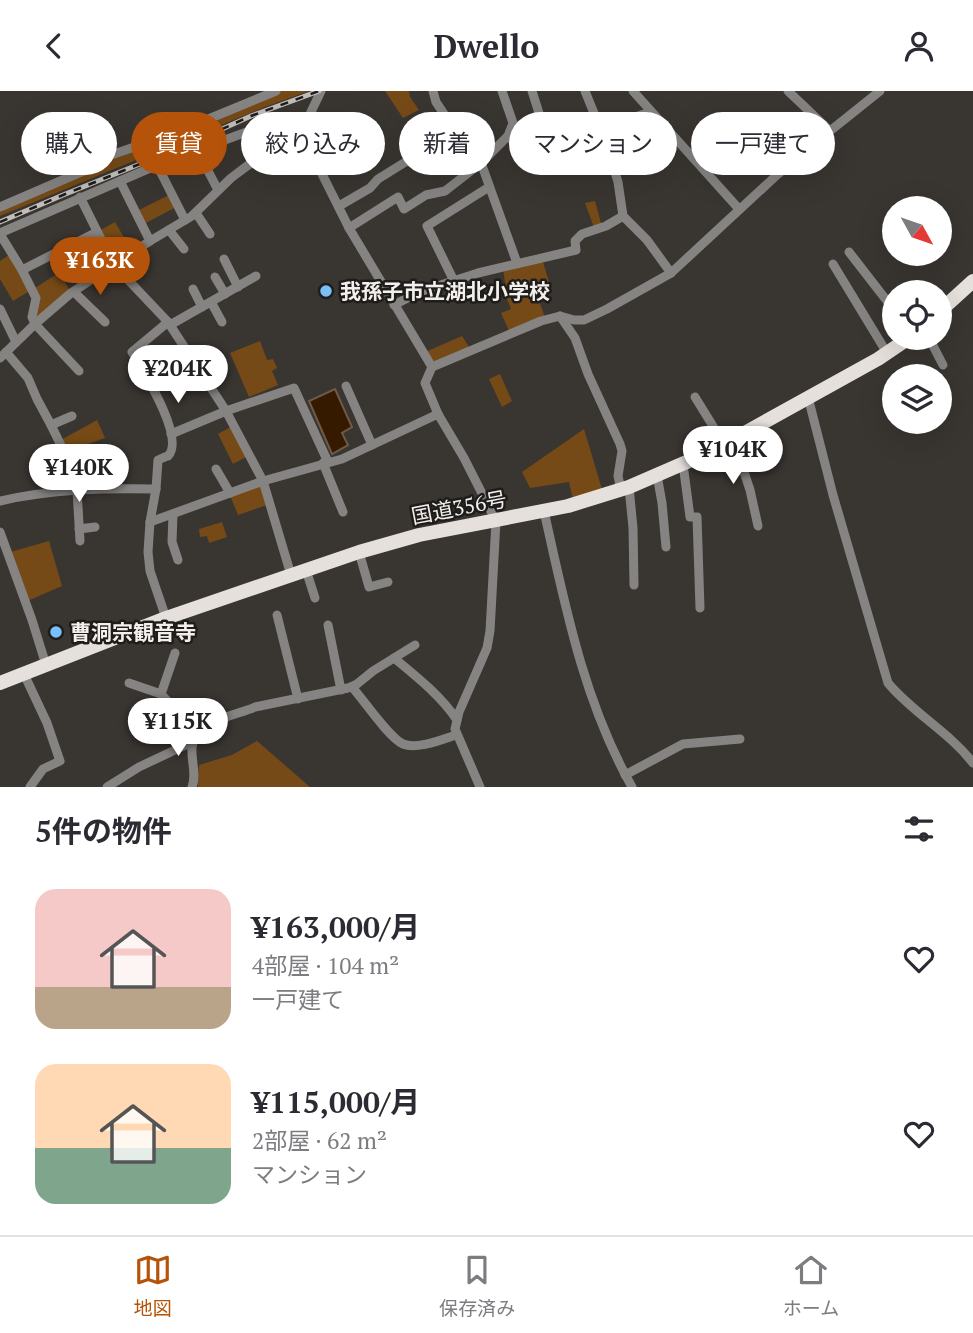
<!DOCTYPE html>
<html lang="ja">
<meta charset="utf-8">
<style>
:root{--surface:#fff;--page:#f7f7f7;--text:#2b2b33;--muted:#7c7c81;--line:#e1e1e2;--accent:#b45309}
body{margin:0;font-family:"PT Serif","Noto Sans JP",serif;background:var(--page);color:var(--text);height:100vh;display:flex;flex-direction:column;font-size:26px;white-space:nowrap}
*{box-sizing:border-box;margin:0}
p{font-size:23px;color:var(--muted)}
.icon{flex:none;width:38px;height:38px;fill:none;stroke:currentColor;stroke-width:2;stroke-linecap:round;stroke-linejoin:round}
.map{position:relative;height:696px;overflow:hidden}
.panel{display:flex;flex-direction:column;background:var(--surface);flex:1}
.panel>*{flex:none}
.banner{position:absolute;left:21px;top:21px;width:931px;height:63px;display:flex;gap:14px}
.needle{width:46px;rotate:130deg}
.controls{position:absolute;left:882px;top:105px;display:grid;gap:14px}
.controls a{display:grid;place-items:center;width:70px;height:70px;border-radius:50%;background:var(--surface);box-shadow:0 7px 28px #0002;font-size:35px}
.price{position:absolute;translate:-50% -60px;padding:0 16px;border-radius:24px;background:#fff;color:#222;font-size:23px;line-height:46px;filter:drop-shadow(0 2px 4px #0008)}
.price::after{content:'';position:absolute;left:50%;top:42px;width:21px;height:16px;margin-left:-10px;background:inherit;clip-path:polygon(0 0,100% 0,50% 100%)}
.price.selected{background:var(--accent);color:#fff}
ul{padding:0;list-style:none}
li{display:flex;align-items:center;gap:21px;height:175px;padding:0 35px}
li span{display:grid;place-items:center;flex:none;width:196px;height:140px;border-radius:21px;color:#555}
li>.icon{margin-inline-start:auto}
span .icon{width:84px;height:84px;fill:#fffc;stroke-width:1}
li b{font-size:30px}
h2{display:flex;justify-content:space-between;align-items:center;height:84px;padding:0 35px;font-size:30px}
.chip{padding:0 24px;border-radius:32px;background:var(--surface);box-shadow:0 7px 28px #0002;font-size:24px;line-height:63px}
.chip.selected{background:var(--accent);color:#fff}
header{display:flex;justify-content:space-between;align-items:center;height:91px;padding:0 35px;background:var(--surface);font-size:32px;font-weight:700}
.tab-bar{display:flex;justify-content:space-around;align-items:center;height:98px;border-top:2px solid var(--line);background:var(--surface);font-size:19px;color:var(--muted)}
.tab-bar a{display:grid;justify-items:center;gap:4px}
.tab-bar .selected{color:var(--accent)}
.map>svg:first-child{display:block}
.green{fill:#764a17}
.water{fill:#351a00;stroke:#6e5a47;stroke-width:2}
.lines{fill:none;stroke-linecap:round;stroke-linejoin:round}
.minor{stroke:#868482;stroke-width:9}
.trunk{stroke:#e6e0dc;stroke-width:14}
.rail-casing{stroke:#c1beba;stroke-width:5}
.rail{stroke:#1f1d1b;stroke-width:2.5;stroke-dasharray:8;stroke-linecap:butt}
.poi-dot{fill:#79bff8;stroke:#1f1d1b;stroke-width:2.5}
.labels{text-anchor:middle;dominant-baseline:central;stroke-width:5;stroke-linejoin:round;paint-order:stroke}
.poi-label{font-size:21px;font-weight:bold;fill:#f2efec;stroke:#1f1d1b;text-anchor:start}
.street-label{font-size:21px;fill:#f2efec;stroke:#1f1d1b}
</style>
<header><svg class="icon" aria-label="back" viewBox="0 0 24 24"><path d="M15 5l-7 7 7 7"/></svg>Dwello<svg class="icon" aria-label="person" viewBox="0 0 24 24"><circle cx="12" cy="8" r="4"/><path d="M4 21q1-7 8-7t8 7"/></svg></header>
<div class="map">
<svg width="973" height="696" viewBox="0 0 973 696">
<rect width="100%" height="100%" fill="#393531"/>
<g class="green">
<path d="M 276,0 L 309,0 L 265,16 L 0,125 L 0,116 L 111,64 Z"/>
<path d="M 385,0 L 409,0 L 410,6 L 419,19 L 403,27 Z"/>
<path d="M 171,103 L 178,115 L 142,134 L 135,121 Z"/>
<path d="M 595,110 L 602,136 L 595,139 L 585,112 Z"/>
<path d="M 115,131 L 133,162 L 114,174 L 97,141 Z"/>
<path d="M 12,162 L 32,199 L 60,181 L 71,202 L 35,233 L 31,199 L 13,210 L 0,188 L 0,170 Z"/>
<path d="M 542,168 L 550,194 L 535,199 L 546,229 L 510,242 L 501,222 L 511,218 L 507,208 L 503,176 Z"/>
<path d="M 462,245 L 471,259 L 432,276 L 423,262 Z"/>
<path d="M 260,250 L 267,269 L 273,268 L 277,277 L 272,280 L 278,294 L 249,306 L 230,262 Z"/>
<path d="M 500,283 L 512,310 L 502,316 L 489,288 Z"/>
<path d="M 97,329 L 105,347 L 65,361 L 59,350 Z"/>
<path d="M 234,334 L 250,364 L 233,373 L 218,343 Z"/>
<path d="M 584,338 L 604,405 L 574,413 L 569,391 L 530,397 L 522,381 Z"/>
<path d="M 263,390 L 267,414 L 238,424 L 229,402 Z"/>
<path d="M 222,431 L 227,446 L 209,452 L 207,445 L 200,446 L 199,438 Z"/>
<path d="M 49,450 L 62,495 L 25,511 L 7,462 Z"/>
<path d="M 257,650 L 310,696 L 198,696 L 199,674 L 232,664 Z"/>
</g>
<path class="water" d="M 335,298 L 352,336 L 342,342 L 348,354 L 332,363 L 309,310 Z"/>
<g class="lines">
<g class="minor">
<path d="M 321,0 L 311,21 L 307,35 L 320,79 L 349,137 L 432,276"/>
<path d="M 433,0 L 436,11 L 446,26 L 480,69 L 517,172"/>
<path d="M 585,0 L 606,52 L 618,91 L 623,125 L 647,149 L 671,182"/>
<path d="M 633,0 L 739,118"/>
<path d="M 788,0 L 830,40"/>
<path d="M 600,38 L 644,23"/>
<path d="M 508,45 L 530,65 L 550,57 L 532,0"/>
<path d="M 197,59 L 218,99"/>
<path d="M 157,74 L 185,129"/>
<path d="M 120,90 L 150,150"/>
<path d="M 80,106 L 114,174 L 168,231 L 226,320 L 263,390 L 291,484"/>
<path d="M 339,115 L 370,97 L 378,88 L 428,57 L 454,36"/>
<path d="M 0,116 L 88,78 L 111,64 L 172,43 L 276,0"/>
<path d="M 196,122 L 210,143"/>
<path d="M 349,137 L 398,106 L 404,118 L 426,104 L 445,100 L 481,72 L 508,45 L 513,32 L 502,0"/>
<path d="M 169,139 L 184,158"/>
<path d="M 0,142 L 157,74 L 252,39 L 265,62"/>
<path d="M 0,143 L 22,179 L 36,207 L 32,226 L 35,233 L 79,280"/>
<path d="M 849,161 L 894,219"/>
<path d="M 224,168 L 238,196"/>
<path d="M 833,173 L 887,262"/>
<path d="M 22,179 L 97,141"/>
<path d="M 215,186 L 225,203"/>
<path d="M 454,190 L 427,135 L 489,96"/>
<path d="M 193,198 L 202,216"/>
<path d="M 74,201 L 105,231"/>
<path d="M 211,211 L 222,231"/>
<path d="M 394,214 L 419,201 L 478,182 L 576,159 L 575,150 L 582,143 L 606,135 L 623,125"/>
<path d="M 0,218 L 16,251"/>
<path d="M 560,225 L 574,229 L 584,229 L 607,218 L 671,182 L 778,83 L 826,41 L 830,40 L 880,0"/>
<path d="M 170,234 L 256,185"/>
<path d="M 929,247 L 943,274"/>
<path d="M 6,261 L 28,287 L 37,308 L 51,334 L 72,325"/>
<path d="M 0,267 L 35,233 L 71,202 L 150,150 L 192,125 L 231,87 L 279,51 L 307,35"/>
<path d="M 346,295 L 372,354"/>
<path d="M 695,306 L 724,353"/>
<path d="M 808,306 L 833,404 L 888,592 C 913,622 948,640 973,672"/>
<path d="M 51,334 L 82,398"/>
<path d="M 171,343 L 226,320 L 294,297 L 328,371"/>
<path d="M 733,348 L 750,399 L 758,435"/>
<path d="M 323,372 L 343,421"/>
<path d="M 683,373 L 690,426 L 697,426 L 700,517"/>
<path d="M 216,378 L 230,402"/>
<path d="M 657,384 L 662,412 L 666,456"/>
<path d="M 629,396 L 633,437 L 634,494"/>
<path d="M 77,399 L 80,450"/>
<path d="M 0,410 C 52,398 103,397 156,398"/>
<path d="M 544,420 C 565,515 584,611 632,696"/>
<path d="M 173,423 L 172,451 L 178,469"/>
<path d="M 150,431 L 263,390 L 342,368 L 438,323"/>
<path d="M 79,438 L 95,436"/>
<path d="M 0,441 L 32,529 L 46,574"/>
<path d="M 359,461 L 369,496 L 388,491"/>
<path d="M 306,479 L 315,507"/>
<path d="M 277,524 L 298,608"/>
<path d="M 166,527 L 150,480 L 148,461 L 150,431 L 156,398 L 158,369 C 158,369 167,365 168,365 C 186,347 142,278 132,261 L 168,231"/>
<path d="M 328,534 L 341,599"/>
<path d="M 175,562 L 161,603 L 198,643"/>
<path d="M 394,567 C 417,586 440,604 457,629"/>
<path d="M 24,583 L 47,632 L 60,670 L 43,678 L 30,696"/>
<path d="M 129,592 L 161,603"/>
<path d="M 352,596 C 363,608 389,647 403,653 C 417,659 443,648 456,644"/>
<path d="M 134,629 L 142,641"/>
<path d="M 138,634 L 174,615"/>
<path d="M 625,684 L 683,653 L 740,648"/>
<path d="M 107,696 L 139,676 L 194,650"/>
<path d="M 192,696 C 197,683 191,671 192,657 C 194,630 235,625 255,616 L 348,597 L 357,593 L 373,580 L 415,554"/>
<path d="M 480,696 L 455,638 L 459,621 L 487,557 L 490,540 L 496,430 L 464,367 L 438,323 L 425,292 L 432,276 L 541,230 L 560,225 L 575,247 L 588,283 L 620,353 L 622,360 L 618,385 L 621,399"/>
</g>
<g class="trunk">
<path d="M 940,220 L 973,190"/>
<path d="M 0,592 L 166,527 L 359,461 L 419,444 L 568,415 L 629,396 L 712,360 L 878,268 L 909,247"/>
</g>
<g class="rail-casing">
<path id="rail" d="M 0,131 L 63,104 L 182,56 L 251,25 L 319,0"/>
</g>
<use href="#rail" class="rail"/>
</g>
<g class="poi-dot">
<circle cx="326" cy="200" r="7"/>
<circle cx="56" cy="541" r="7"/>
</g>
<g class="labels">
<g class="poi-label">
<text x="340" y="200">我孫子市立湖北小学校</text>
<text x="70" y="541">曹洞宗観音寺</text>
</g>
<g class="street-label">
<text transform="translate(459 416) rotate(-11)">国道356号</text>
</g>
</g>
</svg>
<div class="controls">
<a><svg class="needle" viewBox="-14 -14 28 28"><path d="M0-13l5 13h-10z" fill="#e53935"/><path d="M0 13l5-13h-10z" fill="#7c7c81"/></svg></a>
<a><svg class="icon" aria-label="locate" viewBox="0 0 24 24"><circle cx="12" cy="12" r="6"/><path d="M12 2v4M12 18v4M2 12h4M18 12h4"/></svg></a>
<a><svg class="icon" aria-label="layers" viewBox="0 0 24 24"><path d="M12 4l9 5-9 5-9-5zM3 14l9 5 9-5"/></svg></a>
</div>
<b class="price selected" style="left:100px;top:206px">¥163K</b>
<b class="price" style="left:178px;top:314px">¥204K</b>
<b class="price" style="left:733px;top:395px">¥104K</b>
<b class="price" style="left:79px;top:413px">¥140K</b>
<b class="price" style="left:178px;top:667px">¥115K</b>
<div class="banner">
<a class="chip">購入</a>
<a class="chip selected">賃貸</a>
<a class="chip">絞り込み</a>
<a class="chip">新着</a>
<a class="chip">マンション</a>
<a class="chip">一戸建て</a>
</div>
</div>
<section class="panel">
<h2>5件の物件<svg class="icon" aria-label="filters" viewBox="0 0 24 24"><path d="M4 7h16M4 17h16"/><circle cx="9" cy="7" r="2"/><circle cx="15" cy="17" r="2"/></svg></h2>
<ul>
<li><span style="background:linear-gradient(#f6c9c9 70%,#b9a48a 0)"><svg class="icon" aria-label="home" viewBox="0 0 24 24"><path d="M3 11l9-7 9 7M6 9v11h12V9"/></svg></span><div><b>¥163,000/月</b><p>4部屋 · 104 m²</p><p>一戸建て</p></div><svg class="icon" aria-label="heart" viewBox="0 0 24 24"><path d="M12 20l-8-8c-3-5 5-10 8-4 3-6 11-1 8 4z"/></svg></li>
<li><span style="background:linear-gradient(#ffd9b3 60%,#7fa58c 0)"><svg class="icon" aria-label="home" viewBox="0 0 24 24"><path d="M3 11l9-7 9 7M6 9v11h12V9"/></svg></span><div><b>¥115,000/月</b><p>2部屋 · 62 m²</p><p>マンション</p></div><svg class="icon" aria-label="heart" viewBox="0 0 24 24"><path d="M12 20l-8-8c-3-5 5-10 8-4 3-6 11-1 8 4z"/></svg></li>
</ul>
</section>
<nav class="tab-bar">
<a class="selected"><svg class="icon" aria-label="map" viewBox="0 0 24 24"><path d="M3 6l6-2 6 2 6-2v14l-6 2-6-2-6 2zM9 4v14M15 6v14"/></svg>地図</a>
<a><svg class="icon" aria-label="saved" viewBox="0 0 24 24"><path d="M7 4h10v16l-5-4-5 4z"/></svg>保存済み</a>
<a><svg class="icon" aria-label="home" viewBox="0 0 24 24"><path d="M3 11l9-7 9 7M6 9v11h12V9"/></svg>ホーム</a>
</nav>
